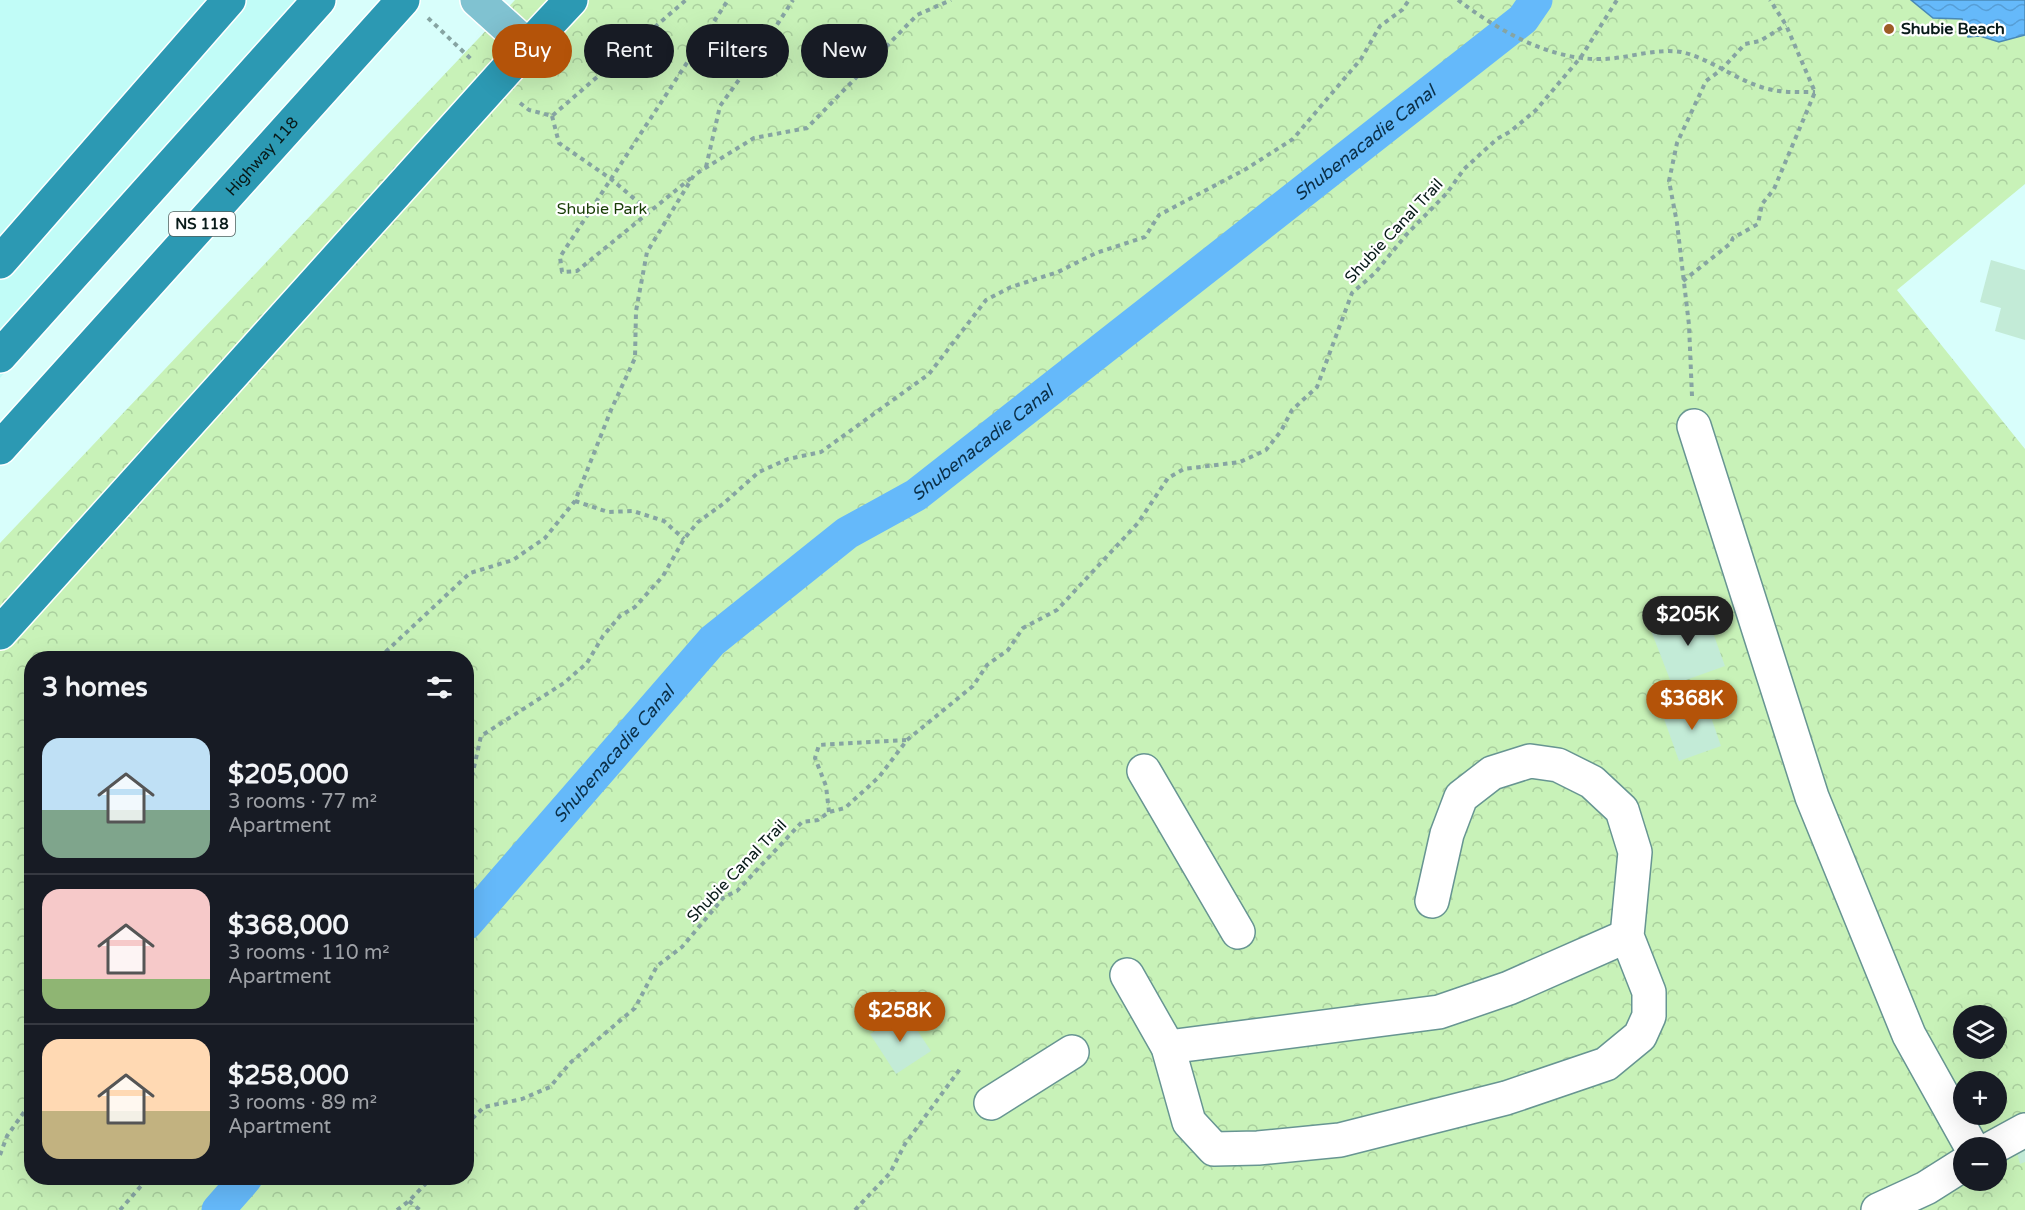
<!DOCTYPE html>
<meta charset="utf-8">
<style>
:root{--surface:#171b24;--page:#20242c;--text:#f1f3f6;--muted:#9ea1a6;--line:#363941;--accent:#b45309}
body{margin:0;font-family:"Varela Round",sans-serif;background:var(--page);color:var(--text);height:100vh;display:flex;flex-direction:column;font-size:22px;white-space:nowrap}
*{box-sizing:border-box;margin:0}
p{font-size:20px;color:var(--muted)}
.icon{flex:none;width:33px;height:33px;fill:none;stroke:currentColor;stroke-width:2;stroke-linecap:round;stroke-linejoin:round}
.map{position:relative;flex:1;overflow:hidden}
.side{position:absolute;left:24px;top:651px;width:450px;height:534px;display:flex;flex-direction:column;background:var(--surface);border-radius:24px;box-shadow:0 6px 24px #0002}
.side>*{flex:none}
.hud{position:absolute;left:492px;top:24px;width:570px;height:54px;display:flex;gap:12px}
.fabs{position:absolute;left:1953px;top:1005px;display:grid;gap:12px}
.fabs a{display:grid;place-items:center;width:54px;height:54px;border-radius:50%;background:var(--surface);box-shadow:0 6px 24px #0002;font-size:30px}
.price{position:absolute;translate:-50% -51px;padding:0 14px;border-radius:21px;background:var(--accent);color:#fff;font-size:20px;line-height:39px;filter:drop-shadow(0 2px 3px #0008)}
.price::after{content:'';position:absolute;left:50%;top:36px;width:18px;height:14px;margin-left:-9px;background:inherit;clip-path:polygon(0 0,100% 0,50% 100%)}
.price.current{background:#222;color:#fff}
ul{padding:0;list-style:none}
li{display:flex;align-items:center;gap:18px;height:150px;padding:0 18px}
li+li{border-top:2px solid var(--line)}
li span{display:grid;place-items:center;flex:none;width:168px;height:120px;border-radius:18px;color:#555}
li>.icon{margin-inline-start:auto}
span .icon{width:72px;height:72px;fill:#fffc;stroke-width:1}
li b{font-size:26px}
h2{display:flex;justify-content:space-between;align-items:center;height:72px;padding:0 18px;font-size:26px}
.chip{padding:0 21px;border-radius:27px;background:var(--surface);box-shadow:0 6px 24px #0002;font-size:21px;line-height:54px}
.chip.current{background:var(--accent);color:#fff}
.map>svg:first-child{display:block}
.built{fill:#c1fcf7}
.park{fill:url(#park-crowns);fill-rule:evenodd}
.water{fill:url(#water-waves);stroke:#4989b6;stroke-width:1.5}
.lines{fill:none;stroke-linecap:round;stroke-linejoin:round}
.canal{stroke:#65b9fa;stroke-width:33}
.building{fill:#c3ebd7}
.minor-casing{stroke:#679592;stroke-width:36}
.major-casing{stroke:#fff;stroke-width:36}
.highway-casing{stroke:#fff;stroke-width:36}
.path{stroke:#86a4a2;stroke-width:4;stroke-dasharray:4.5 4.5;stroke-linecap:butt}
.minor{stroke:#fff;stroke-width:33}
.major{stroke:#80c2d1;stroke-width:33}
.highway{stroke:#2c99b3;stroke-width:33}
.poi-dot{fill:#9d5d26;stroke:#fff;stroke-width:2}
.labels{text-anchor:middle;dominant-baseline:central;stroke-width:4.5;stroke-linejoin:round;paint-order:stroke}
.shield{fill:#fff;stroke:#525f5e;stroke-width:1.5}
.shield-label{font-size:15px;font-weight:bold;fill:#081a19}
.poi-label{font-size:16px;font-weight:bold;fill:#081a19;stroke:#fff;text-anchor:start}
.street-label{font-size:16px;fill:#081a19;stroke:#fff}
.park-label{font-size:16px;fill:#183d05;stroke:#fff}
.water-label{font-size:18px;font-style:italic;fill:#0a2f48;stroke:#fff}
</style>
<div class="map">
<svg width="2025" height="1210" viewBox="0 0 2025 1210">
<defs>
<pattern id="park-crowns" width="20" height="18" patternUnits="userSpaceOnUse" patternTransform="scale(1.5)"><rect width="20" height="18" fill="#c8f2b8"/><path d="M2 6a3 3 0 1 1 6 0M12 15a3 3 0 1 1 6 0" fill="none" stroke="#aacf9e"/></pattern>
<pattern id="water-waves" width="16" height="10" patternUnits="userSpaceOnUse" patternTransform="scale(1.5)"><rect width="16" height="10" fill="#65b9fa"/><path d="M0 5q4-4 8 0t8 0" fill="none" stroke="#569ed6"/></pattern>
</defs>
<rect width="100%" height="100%" fill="#d8fefb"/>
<path class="built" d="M 0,0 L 326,0 L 0,378 Z"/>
<path class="park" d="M 515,0 L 1911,0 L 1933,18 L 1962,19 L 1968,37 L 1980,36 L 1999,42 L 2025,35 L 2025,184 L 1897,290 L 2025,449 L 2025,1210 L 0,1210 L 0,543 ZM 32,658 L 466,658 L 466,1178 L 32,1178 ZM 1964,1016 L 1996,1016 L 1996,1048 L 1964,1048 ZM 1964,1082 L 1996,1082 L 1996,1114 L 1964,1114 ZM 1964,1148 L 1996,1148 L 1996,1180 L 1964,1180 Z"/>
<path class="water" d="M 1911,0 L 2025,0 L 2025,35 L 1999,42 L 1980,36 L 1968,37 L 1962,19 L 1933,18 Z"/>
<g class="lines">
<g class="canal">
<path id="s1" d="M 466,924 L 712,641 L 847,533 L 916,495 L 1523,19 L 1536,0"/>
<path d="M 218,1210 L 246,1178"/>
</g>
</g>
<g class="building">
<path d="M 1991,260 L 2025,270 L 2025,340 L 1995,331 L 2001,308 L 1980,302 Z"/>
<path d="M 1704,608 L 1725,666 L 1672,685 L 1650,628 Z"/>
<path d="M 1705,700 L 1721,746 L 1679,761 L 1663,716 Z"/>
<path d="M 905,1012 L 931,1051 L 896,1074 L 870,1034 Z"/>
<path d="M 2025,1146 L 2025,1162 L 2020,1164 L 2016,1149 Z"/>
</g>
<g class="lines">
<g class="minor-casing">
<g id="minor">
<path d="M 1694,426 L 1812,797 L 1909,1035 L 1972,1148"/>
<path d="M 1144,771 L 1238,932"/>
<path d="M 1127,975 L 1168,1047 L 1189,1122 L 1214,1149 L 1258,1148 L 1340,1140 L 1506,1098 L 1606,1064 L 1640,1036 L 1649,1016 L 1649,992 L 1627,936 L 1635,852 L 1622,810 L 1592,782 L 1558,765 L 1530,761 L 1492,773 L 1461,797 L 1447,834 L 1432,901"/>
<path d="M 1168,1047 L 1439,1012 L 1509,988 L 1627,936"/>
<path d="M 991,1103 L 1072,1052"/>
<path d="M 1992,1148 L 2025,1130"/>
<path d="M 1878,1210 L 1926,1188 L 1964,1164"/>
</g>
</g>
<g class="major-casing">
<path id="major" d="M 477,0 L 528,46"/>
</g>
<g class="highway-casing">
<g id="highway">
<path d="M 0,262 L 229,0"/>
<path d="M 0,356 L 319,0"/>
<path id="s2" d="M 0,448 L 403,0"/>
<path d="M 0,633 L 528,46 L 571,0"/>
</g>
</g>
<g class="path">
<path d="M 1458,0 C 1499,31 1551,61 1604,59 C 1629,58 1656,48 1681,52 C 1709,58 1733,78 1761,87 C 1779,93 1796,92 1815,92"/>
<path d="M 428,18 L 472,60"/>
<path d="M 520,103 L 529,110 L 552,116 L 686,0"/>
<path d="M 552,116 L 559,143 L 611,179 L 650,212"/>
<path d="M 706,167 L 720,106 L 762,48 L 793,0"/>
<path d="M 691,178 L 577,271 L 562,272 L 560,257 L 728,0"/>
<path d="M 1683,281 L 1731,243 L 1733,238 L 1758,224 L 1762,204 L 1774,189 L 1815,92 L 1786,25 L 1770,0"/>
<path d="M 1692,396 L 1689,325 L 1677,223 L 1669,181 L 1677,143 L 1706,81 L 1721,70 L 1745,44 L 1760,41 L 1786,25"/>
<path d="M 575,501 L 608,512 L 633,511 L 664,521 L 684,539"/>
<path d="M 379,658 L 470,573 L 513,560 L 545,538 L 575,501 L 611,410 L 635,358 L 636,311 L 647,252 L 694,175 L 754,138 L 807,128 L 917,15 L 951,0"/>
<path d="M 466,803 L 481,736 L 564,683 L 587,663 L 603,636 L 620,616 L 635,607 L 663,576 L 684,539 L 698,522 L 723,504 L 759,472 L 788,459 L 821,452 L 929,374 L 986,300 L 1011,287 L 1058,272 L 1096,253 L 1145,237 L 1159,215 L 1246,169 L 1293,139 L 1361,59 L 1380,26 L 1402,10 L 1409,0"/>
<path d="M 829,812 L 826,786 L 815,758 L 819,745 L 906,740"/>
<path d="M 466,1125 L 484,1107 L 522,1099 L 550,1087 L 570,1063 L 635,1008 L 657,966 L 682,947 L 724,897 L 737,891 L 802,822 L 818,820 L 829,812 L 845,808 L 879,777 L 907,740 L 973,686 L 987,665 L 1008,650 L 1023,628 L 1057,610 L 1138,523 L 1168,478 L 1184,469 L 1240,462 L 1266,450 L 1281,431 L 1292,410 L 1317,387 L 1352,293 L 1375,273 L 1406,235 L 1447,193 L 1464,169 L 1497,139 L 1511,131 L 1536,110 L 1581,57 L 1617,0"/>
<path d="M 0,1155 L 7,1136 L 32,1101"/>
<path d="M 409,1201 L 420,1210"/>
<path d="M 120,1210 L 148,1178"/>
<path d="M 397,1210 L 409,1201 L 431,1178"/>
<path d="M 855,1210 L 890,1173 L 905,1144 L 960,1069"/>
</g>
<use href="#minor" class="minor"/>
<use href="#major" class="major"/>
<use href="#highway" class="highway"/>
</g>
<circle class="poi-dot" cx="1889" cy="29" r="6"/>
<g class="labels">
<rect class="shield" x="169" y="212" width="66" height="24" rx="4.5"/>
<g class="shield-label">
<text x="202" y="224">NS 118</text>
</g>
<g class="poi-label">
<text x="1901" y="29">Shubie Beach</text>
</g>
<g class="street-label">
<text stroke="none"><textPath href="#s2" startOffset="392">Highway 118</textPath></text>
<text transform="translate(1394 231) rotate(-47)">Shubie Canal Trail</text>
<text transform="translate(737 871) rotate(-46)">Shubie Canal Trail</text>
</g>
<g class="park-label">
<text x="602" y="209">Shubie Park</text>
</g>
<g class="water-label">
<text stroke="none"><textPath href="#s1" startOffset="1197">Shubenacadie Canal</textPath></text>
<text stroke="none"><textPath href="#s1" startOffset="711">Shubenacadie Canal</textPath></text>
<text stroke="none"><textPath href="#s1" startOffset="225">Shubenacadie Canal</textPath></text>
</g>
</g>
</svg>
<div class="fabs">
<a><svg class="icon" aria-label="layers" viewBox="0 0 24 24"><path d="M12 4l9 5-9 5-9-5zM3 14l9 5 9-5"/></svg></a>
<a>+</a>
<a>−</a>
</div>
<b class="price current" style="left:1688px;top:647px">$205K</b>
<b class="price" style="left:1692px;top:731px">$368K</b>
<b class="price" style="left:900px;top:1043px">$258K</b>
<div class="hud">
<a class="chip current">Buy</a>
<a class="chip">Rent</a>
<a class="chip">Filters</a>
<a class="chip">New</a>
</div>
<section class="side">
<h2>3 homes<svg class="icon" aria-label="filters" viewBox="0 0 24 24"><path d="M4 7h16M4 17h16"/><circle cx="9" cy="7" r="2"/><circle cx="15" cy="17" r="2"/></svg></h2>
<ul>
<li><span style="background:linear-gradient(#bfe0f5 60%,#7fa58c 0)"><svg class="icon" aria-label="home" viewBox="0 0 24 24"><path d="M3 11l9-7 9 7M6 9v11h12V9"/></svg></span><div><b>$205,000</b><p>3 rooms · 77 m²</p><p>Apartment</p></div></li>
<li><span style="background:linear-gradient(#f6c9c9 75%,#8fb573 0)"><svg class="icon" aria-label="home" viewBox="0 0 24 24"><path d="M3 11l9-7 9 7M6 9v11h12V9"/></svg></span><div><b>$368,000</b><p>3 rooms · 110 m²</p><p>Apartment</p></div></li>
<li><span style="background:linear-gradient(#ffd9b3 60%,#c2b280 0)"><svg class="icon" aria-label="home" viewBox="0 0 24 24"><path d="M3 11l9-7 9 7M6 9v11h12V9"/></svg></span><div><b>$258,000</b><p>3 rooms · 89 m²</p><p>Apartment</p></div></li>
</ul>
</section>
</div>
